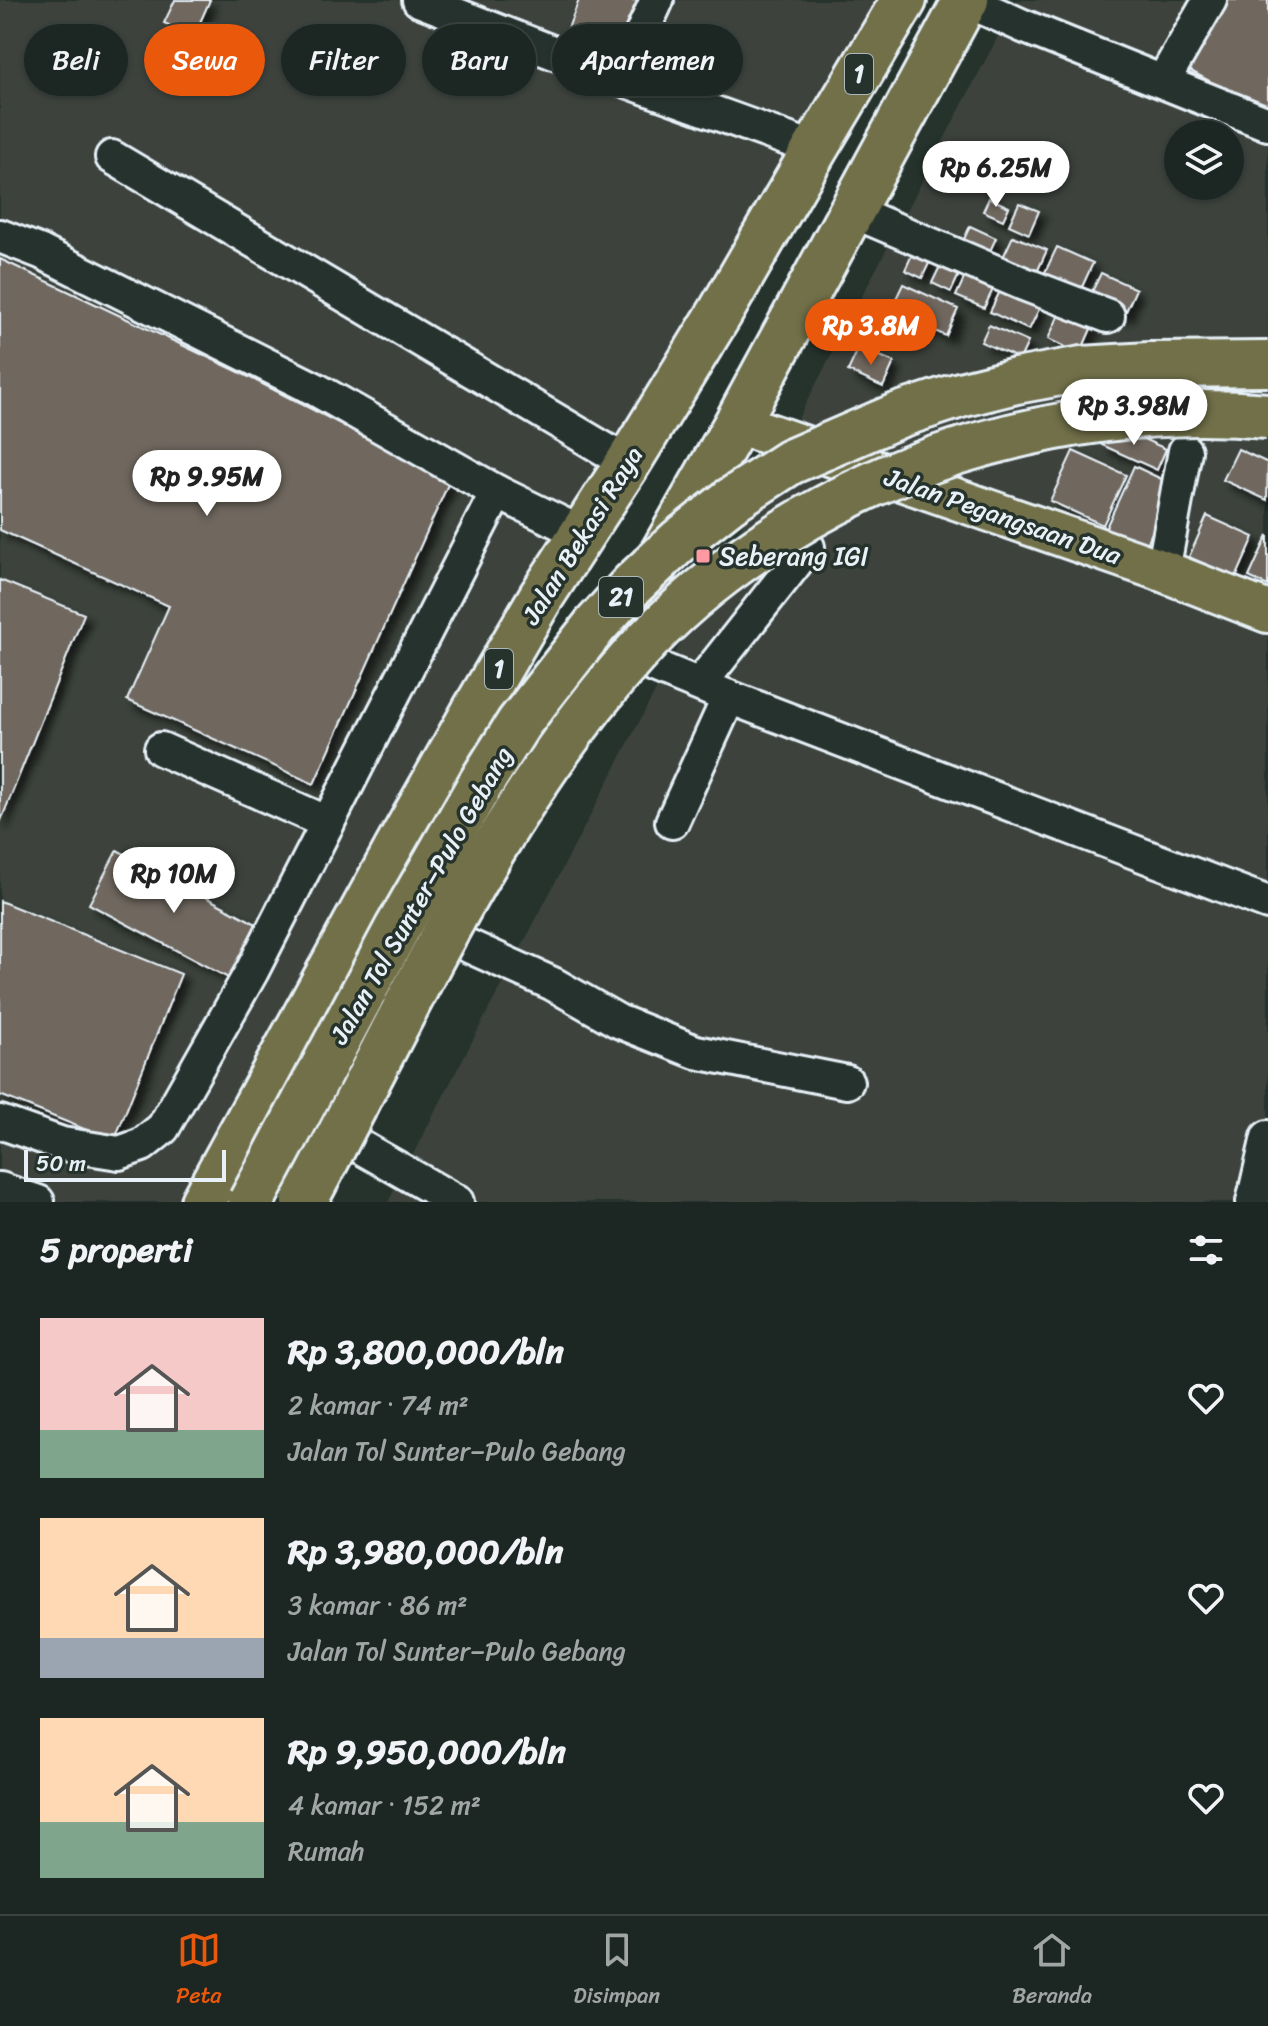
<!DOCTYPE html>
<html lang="id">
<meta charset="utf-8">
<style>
:root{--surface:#1c2622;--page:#252e2a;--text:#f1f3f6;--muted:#a0a5a5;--line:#3a4340;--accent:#ea580c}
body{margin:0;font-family:Sriracha,sans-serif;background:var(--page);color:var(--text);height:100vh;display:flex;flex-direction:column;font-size:30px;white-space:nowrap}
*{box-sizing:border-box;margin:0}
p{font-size:26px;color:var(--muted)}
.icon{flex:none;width:44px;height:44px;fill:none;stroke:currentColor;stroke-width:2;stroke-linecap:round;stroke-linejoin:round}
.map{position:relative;height:1202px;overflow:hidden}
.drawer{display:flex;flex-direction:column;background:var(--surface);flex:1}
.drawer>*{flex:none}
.guide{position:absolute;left:24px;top:24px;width:800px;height:72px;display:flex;gap:16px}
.tools{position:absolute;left:1164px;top:120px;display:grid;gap:16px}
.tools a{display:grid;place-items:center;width:80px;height:80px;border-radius:50%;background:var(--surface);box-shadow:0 2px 6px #0004,0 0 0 2px var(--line);font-size:40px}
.scale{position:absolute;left:24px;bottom:20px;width:202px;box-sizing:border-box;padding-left:8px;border:4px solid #e8f1f8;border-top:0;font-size:22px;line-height:28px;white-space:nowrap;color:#e8f1f8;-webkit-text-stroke:6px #26332d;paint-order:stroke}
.price{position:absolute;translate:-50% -68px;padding:0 18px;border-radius:28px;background:#fff;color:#222;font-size:26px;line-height:52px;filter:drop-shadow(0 2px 4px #0008)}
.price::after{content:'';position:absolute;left:50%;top:48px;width:24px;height:18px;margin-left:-12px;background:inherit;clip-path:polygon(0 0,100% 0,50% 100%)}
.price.on{background:var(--accent);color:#fff}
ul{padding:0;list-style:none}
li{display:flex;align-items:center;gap:24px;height:200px;padding:0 40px}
li span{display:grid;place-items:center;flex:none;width:224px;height:160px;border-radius:0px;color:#555}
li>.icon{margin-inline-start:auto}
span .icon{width:96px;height:96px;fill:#fffc;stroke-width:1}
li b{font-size:34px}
h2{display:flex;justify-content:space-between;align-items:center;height:96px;padding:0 40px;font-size:34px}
.pill{padding:0 28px;border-radius:36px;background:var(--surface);box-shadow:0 2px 6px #0004,0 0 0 2px var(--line);font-size:28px;line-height:72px}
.pill.on{background:var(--accent);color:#fff}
.menu{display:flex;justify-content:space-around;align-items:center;height:112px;border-top:2px solid var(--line);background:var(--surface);font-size:22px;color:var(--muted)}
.menu a{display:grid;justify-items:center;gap:4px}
.menu .on{color:var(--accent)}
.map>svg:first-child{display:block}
.built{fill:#3c433c;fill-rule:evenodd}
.building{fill:#6f685f;stroke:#e8f1f8;stroke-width:2;filter:url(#shadow)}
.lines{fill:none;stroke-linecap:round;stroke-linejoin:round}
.minor-casing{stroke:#e8f1f8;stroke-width:38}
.major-casing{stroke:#e8f1f8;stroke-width:46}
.highway-casing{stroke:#e8f1f8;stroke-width:50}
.minor{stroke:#26332d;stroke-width:32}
.major{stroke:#71704a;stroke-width:40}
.highway{stroke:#71704a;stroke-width:44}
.highway-bridge-casing{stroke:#e8f1f8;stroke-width:50;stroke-linecap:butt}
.highway-bridge{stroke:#71704a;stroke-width:44}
.poi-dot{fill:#ff9aa2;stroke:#26332d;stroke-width:3}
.labels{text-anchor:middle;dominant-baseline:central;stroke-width:7;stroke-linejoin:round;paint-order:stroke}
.shield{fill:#26332d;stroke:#aeb8bb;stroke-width:2}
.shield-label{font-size:24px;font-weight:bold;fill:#e8f1f8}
.street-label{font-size:26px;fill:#e8f1f8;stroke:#26332d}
.poi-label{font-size:26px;fill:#e8f1f8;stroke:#26332d;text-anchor:start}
</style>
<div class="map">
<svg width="1268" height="1202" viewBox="0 0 1268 1202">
<defs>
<filter id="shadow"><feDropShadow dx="7" dy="7" stdDeviation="4" flood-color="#0009"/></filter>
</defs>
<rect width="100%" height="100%" fill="#26332d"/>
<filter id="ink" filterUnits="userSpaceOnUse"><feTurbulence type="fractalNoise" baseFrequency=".0125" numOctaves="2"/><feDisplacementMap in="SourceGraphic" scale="16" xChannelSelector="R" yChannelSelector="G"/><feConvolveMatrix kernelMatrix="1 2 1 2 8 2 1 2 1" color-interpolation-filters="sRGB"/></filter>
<g filter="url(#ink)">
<g class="built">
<path d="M 0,0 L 904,0 L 203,1202 L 0,1202 Z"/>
<path d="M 1017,0 L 1268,0 L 1268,1202 L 388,1202 ZM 1178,134 L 1230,134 L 1230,186 L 1178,186 Z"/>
</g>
<g class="building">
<path d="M 175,0 L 210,0 L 194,36 L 164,23 Z"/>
<path d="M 579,0 L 638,0 L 618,51 L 567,31 Z"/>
<path d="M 1227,0 L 1268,0 L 1268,113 L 1189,70 Z"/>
<path d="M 989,198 L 1009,207 L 1003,220 L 983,211 Z"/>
<path d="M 1019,203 L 1039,211 L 1029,234 L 1009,225 Z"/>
<path d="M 970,226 L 996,238 L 985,262 L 959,250 Z"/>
<path d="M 1013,236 L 1047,250 L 1033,281 L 999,266 Z"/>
<path d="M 916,246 L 933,255 L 922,278 L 905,270 Z"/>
<path d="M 1057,247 L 1093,263 L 1076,300 L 1040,283 Z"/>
<path d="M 0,259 L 237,371 L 450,480 L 314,784 L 127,700 L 169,606 L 0,530 Z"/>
<path d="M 943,260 L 962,268 L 951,292 L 932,283 Z"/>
<path d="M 967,272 L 995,285 L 984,308 L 956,296 Z"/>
<path d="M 1101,273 L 1136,289 L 1124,316 L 1088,300 Z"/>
<path d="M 903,284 L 958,309 L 946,336 L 890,311 Z"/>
<path d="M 1002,287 L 1041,305 L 1029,330 L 990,312 Z"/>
<path d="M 1062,308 L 1094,322 L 1080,354 L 1048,339 Z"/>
<path d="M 989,325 L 1028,342 L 1020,359 L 981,342 Z"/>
<path d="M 859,347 L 894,362 L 883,387 L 848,371 Z"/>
<path d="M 1112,425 L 1166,449 L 1157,470 L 1102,445 Z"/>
<path d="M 1238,449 L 1268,463 L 1267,500 L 1223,480 Z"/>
<path d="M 1073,451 L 1126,475 L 1103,525 L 1050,501 Z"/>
<path d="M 1134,466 L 1174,485 L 1143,552 L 1103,534 Z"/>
<path d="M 1207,516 L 1254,537 L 1236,578 L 1189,557 Z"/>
<path d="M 1268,535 L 1268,586 L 1249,577 Z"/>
<path d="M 0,580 L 84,614 L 0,823 Z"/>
<path d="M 117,850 L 260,926 L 232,980 L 89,904 Z"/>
<path d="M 0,901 L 181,974 L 114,1141 L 0,1095 Z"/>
</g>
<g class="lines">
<g class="minor-casing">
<g id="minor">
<path d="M 419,0 L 621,79 L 815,149"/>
<path d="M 965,0 L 1023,26 L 1268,124"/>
<path d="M 621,79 L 657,0"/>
<path d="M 1163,81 L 1210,0"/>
<path d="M 112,157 L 628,463"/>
<path d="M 852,211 L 1024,284 L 1108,316"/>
<path d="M 0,236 L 41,252 L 317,390 L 497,492 L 581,533"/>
<path d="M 1163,571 L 1185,451"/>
<path d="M 615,650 L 729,697 L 1268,903"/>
<path d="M 700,684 L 808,547"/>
<path d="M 161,749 L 328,823"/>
<path d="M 672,822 L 729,697"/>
<path d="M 455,940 L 553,984 L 618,1021 L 696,1052 L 847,1082"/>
<path d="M 0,1122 L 62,1144 L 119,1153 L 142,1145 L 163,1128 L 252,971 L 497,492"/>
<path d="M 350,1141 L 457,1202"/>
<path d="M 0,1189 L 38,1202"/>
<path d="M 1253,1202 L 1268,1137"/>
</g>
</g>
<g class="major-casing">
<path id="major" d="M 737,423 L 1163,571 L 1268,612"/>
</g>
<g class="highway-casing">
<g id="highway">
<path d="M 576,710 L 609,647 L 737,423 L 966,0"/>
<path d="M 203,1202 L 400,843 L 475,710 L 541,597 L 628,463 L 720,313 L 815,149 L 904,0"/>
</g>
</g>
<use href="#minor" class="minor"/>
<use href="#major" class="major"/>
<use href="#highway" class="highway"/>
<g class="highway-bridge-casing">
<g id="highway-bridge">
<path d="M 251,1202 L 397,929 L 481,783 L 519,723 L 595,626 L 633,584 L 679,541 L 730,501 L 790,462 L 899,415 L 960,395 L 1016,381 L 1082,369 L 1149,365 L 1268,364"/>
<path d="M 304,1202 C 406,1015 490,815 634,655 C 715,564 839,489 956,452 C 1058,420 1160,406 1268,416"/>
</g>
</g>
<use href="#highway-bridge" class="highway-bridge"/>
</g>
</g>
<rect class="poi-dot" x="695" y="548" width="16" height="16" rx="4"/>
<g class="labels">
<g class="shield">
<rect x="845" y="54" width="28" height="40" rx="6"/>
<rect x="599" y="577" width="44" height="40" rx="6"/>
<rect x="485" y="649" width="28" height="40" rx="6"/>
</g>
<g class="shield-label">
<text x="859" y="74">1</text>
<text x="621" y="597">21</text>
<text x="499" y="669">1</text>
</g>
<g class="street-label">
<text transform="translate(1003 516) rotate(19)">Jalan Pegangsaan Dua</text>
<text transform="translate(582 535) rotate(-58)">Jalan Bekasi Raya</text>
<text transform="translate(421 895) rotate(-60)">Jalan Tol Sunter–Pulo Gebang</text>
</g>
<g class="poi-label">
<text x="719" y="556">Seberang IGI</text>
</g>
</g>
</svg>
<div class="tools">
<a><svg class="icon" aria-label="layers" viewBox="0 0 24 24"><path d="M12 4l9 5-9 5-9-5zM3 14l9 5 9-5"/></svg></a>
</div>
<div class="scale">50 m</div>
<b class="price" style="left:996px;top:209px">Rp 6.25M</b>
<b class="price on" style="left:871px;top:367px">Rp 3.8M</b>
<b class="price" style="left:1134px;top:447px">Rp 3.98M</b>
<b class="price" style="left:207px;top:518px">Rp 9.95M</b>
<b class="price" style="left:174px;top:915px">Rp 10M</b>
<div class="guide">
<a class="pill">Beli</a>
<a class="pill on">Sewa</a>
<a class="pill">Filter</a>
<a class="pill">Baru</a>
<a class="pill">Apartemen</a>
</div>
</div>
<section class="drawer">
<h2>5 properti<svg class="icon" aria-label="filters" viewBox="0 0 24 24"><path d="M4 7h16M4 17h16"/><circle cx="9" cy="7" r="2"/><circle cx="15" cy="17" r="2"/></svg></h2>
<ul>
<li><span style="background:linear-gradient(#f6c9c9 70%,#7fa58c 0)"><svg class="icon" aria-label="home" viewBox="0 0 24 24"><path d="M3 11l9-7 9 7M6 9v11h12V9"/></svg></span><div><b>Rp 3,800,000/bln</b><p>2 kamar · 74 m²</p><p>Jalan Tol Sunter–Pulo Gebang</p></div><svg class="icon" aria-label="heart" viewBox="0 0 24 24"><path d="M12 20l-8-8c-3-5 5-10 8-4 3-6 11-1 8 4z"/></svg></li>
<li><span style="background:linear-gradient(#ffd9b3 75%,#9aa5b1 0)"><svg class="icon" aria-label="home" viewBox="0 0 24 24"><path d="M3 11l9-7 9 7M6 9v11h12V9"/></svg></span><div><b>Rp 3,980,000/bln</b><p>3 kamar · 86 m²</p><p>Jalan Tol Sunter–Pulo Gebang</p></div><svg class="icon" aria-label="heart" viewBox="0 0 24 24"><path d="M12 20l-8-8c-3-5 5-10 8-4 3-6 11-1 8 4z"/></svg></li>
<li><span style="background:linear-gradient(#ffd9b3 65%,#7fa58c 0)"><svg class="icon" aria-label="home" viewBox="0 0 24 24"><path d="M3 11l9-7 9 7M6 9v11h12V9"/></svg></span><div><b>Rp 9,950,000/bln</b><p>4 kamar · 152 m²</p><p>Rumah</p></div><svg class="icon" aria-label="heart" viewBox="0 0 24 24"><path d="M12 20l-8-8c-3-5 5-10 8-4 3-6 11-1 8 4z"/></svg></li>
</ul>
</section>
<nav class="menu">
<a class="on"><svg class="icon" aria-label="map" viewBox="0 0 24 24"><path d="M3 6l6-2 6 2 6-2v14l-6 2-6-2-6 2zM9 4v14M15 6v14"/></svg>Peta</a>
<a><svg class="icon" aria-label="saved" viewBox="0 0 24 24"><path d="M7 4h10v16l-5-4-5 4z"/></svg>Disimpan</a>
<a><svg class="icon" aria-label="home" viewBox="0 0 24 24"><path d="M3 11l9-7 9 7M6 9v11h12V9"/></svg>Beranda</a>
</nav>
